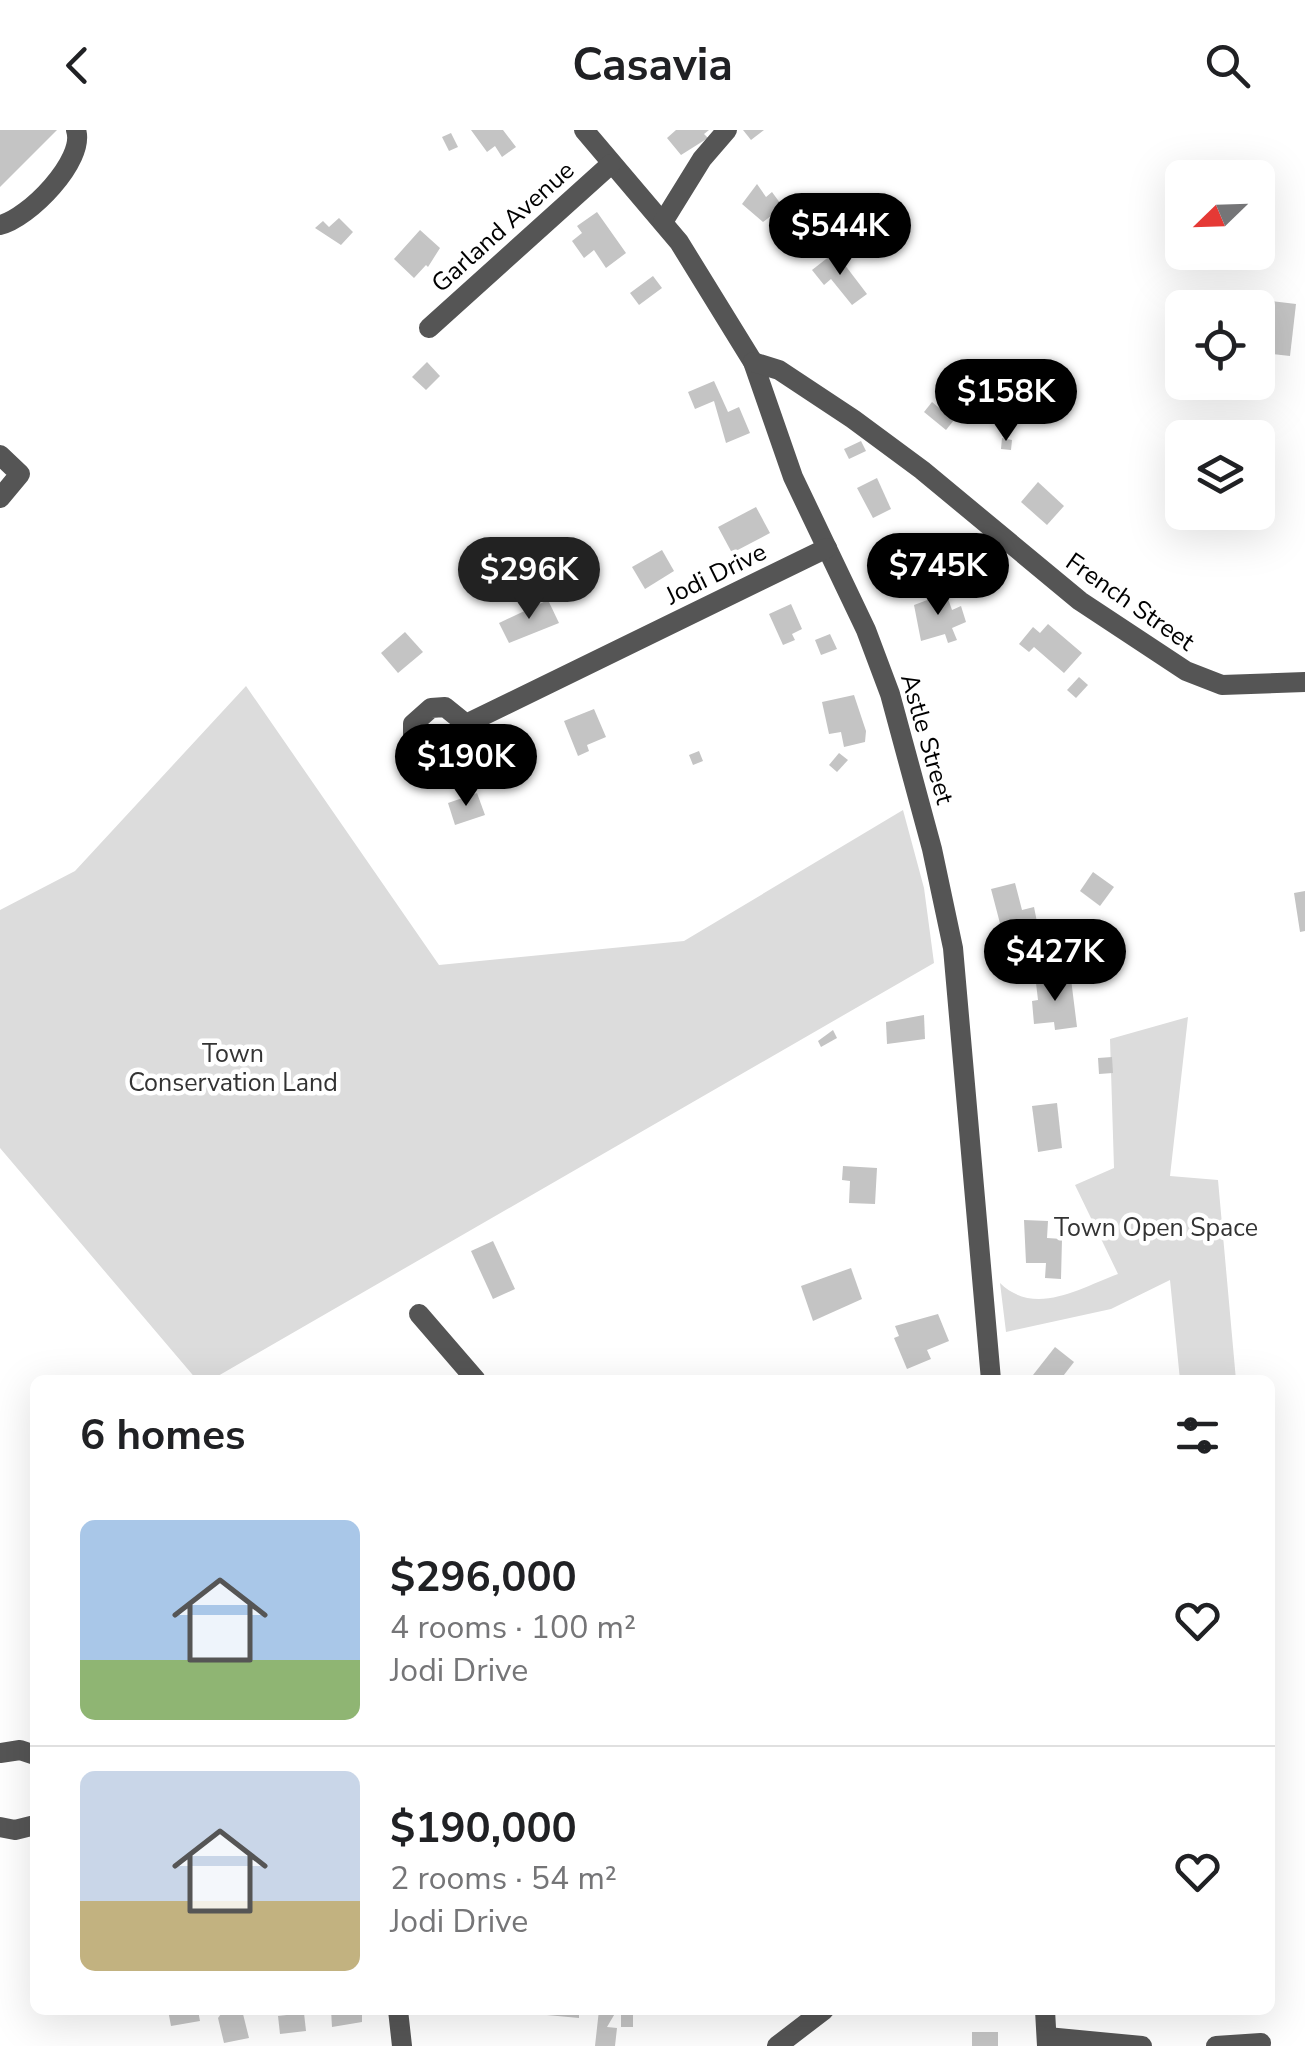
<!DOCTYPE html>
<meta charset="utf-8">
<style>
:root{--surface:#fff;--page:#f6f6f6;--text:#202124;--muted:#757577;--line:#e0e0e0;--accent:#000}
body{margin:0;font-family:"Nunito Sans",sans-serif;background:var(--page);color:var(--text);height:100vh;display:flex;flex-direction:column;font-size:38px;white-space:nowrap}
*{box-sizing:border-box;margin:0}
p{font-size:32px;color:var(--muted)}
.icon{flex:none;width:55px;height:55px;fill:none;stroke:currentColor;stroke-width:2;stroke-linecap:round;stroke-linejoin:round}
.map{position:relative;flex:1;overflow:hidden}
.side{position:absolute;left:30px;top:1245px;width:1245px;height:640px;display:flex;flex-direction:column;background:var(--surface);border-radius:15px;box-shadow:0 10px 40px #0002}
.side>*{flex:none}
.needle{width:65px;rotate:247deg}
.tools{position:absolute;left:1165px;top:30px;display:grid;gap:20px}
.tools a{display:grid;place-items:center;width:110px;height:110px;border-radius:15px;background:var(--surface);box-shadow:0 10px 40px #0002;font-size:50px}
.price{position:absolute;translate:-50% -85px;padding:0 22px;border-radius:35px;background:var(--accent);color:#fff;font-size:32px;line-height:65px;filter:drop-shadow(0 2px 5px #0008)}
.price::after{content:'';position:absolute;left:50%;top:60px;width:30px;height:22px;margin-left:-15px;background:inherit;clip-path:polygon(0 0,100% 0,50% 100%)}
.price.current{background:#222;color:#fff}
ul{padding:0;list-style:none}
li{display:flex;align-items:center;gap:30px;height:250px;padding:0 50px}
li+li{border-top:2px solid var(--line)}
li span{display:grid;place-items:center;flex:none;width:280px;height:200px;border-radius:15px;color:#555}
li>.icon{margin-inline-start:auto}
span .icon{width:120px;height:120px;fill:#fffc;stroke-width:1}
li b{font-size:42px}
h2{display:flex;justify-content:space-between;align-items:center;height:120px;padding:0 50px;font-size:42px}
header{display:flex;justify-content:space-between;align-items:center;height:130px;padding:0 50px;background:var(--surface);font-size:45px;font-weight:700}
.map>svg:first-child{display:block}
.green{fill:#dcdcdc}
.building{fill:#c4c4c4}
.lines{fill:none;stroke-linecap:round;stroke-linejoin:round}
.minor{stroke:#555;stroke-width:20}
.labels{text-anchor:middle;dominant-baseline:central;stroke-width:9;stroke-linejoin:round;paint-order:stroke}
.street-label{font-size:25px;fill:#000;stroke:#fff}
.park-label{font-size:25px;fill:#333;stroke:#fff}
</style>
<header><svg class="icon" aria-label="back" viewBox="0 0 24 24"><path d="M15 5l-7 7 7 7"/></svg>Casavia<svg class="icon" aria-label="search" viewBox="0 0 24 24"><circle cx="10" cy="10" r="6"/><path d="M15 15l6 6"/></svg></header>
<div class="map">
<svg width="1305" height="1916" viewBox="0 0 1305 1916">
<rect width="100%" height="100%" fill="#fff"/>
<g class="green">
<path d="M 246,556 L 439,835 L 684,811 L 903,680 L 924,758 L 934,833 L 211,1250 L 197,1250 L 0,1018 L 0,780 L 75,741 Z"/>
<path d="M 1188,887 L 1170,1046 L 1218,1050 L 1236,1250 L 1180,1250 L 1170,1150 L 1111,1179 L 1006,1202 L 1000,1153 C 1035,1187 1080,1158 1118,1144 L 1075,1055 L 1114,1038 L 1110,909 Z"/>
</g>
<g class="building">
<path d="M 0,0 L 57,0 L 0,57 Z"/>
<path d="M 471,0 L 503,0 L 516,17 L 502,27 L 495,16 L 487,22 Z"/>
<path d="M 676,0 L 709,0 L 704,4 L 708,8 L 681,25 L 667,8 Z"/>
<path d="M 743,0 L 764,0 L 751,10 Z"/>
<path d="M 451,3 L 458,17 L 449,21 L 442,7 Z"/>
<path d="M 757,54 L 766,67 L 772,62 L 783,77 L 763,92 L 742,74 Z"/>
<path d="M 597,82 L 626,123 L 606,138 L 594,120 L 584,128 L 572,111 L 582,103 L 577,96 Z"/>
<path d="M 339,88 L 353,102 L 341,115 L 315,98 L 323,91 L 329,97 Z"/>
<path d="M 420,100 L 440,118 L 428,137 L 426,135 L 414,148 L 394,129 Z"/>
<path d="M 835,122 L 867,164 L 852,175 L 831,149 L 824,155 L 812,140 Z"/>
<path d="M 653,146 L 662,158 L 639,175 L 630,163 Z"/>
<path d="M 1271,171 L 1296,174 L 1290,226 L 1264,223 Z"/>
<path d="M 427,232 L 440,246 L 426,260 L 412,247 Z"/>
<path d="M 714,251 L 728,282 L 739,277 L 750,303 L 726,313 L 714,271 L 695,279 L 688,262 Z"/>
<path d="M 932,272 L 954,290 L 946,300 L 924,282 Z"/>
<path d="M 1002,308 L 1012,310 L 1011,320 L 1001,319 Z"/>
<path d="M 861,311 L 866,321 L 849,329 L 844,319 Z"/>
<path d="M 877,348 L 891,379 L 873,388 L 857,358 Z"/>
<path d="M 1038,352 L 1064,376 L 1047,395 L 1021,372 Z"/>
<path d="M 756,377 L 770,403 L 732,423 L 718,397 Z"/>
<path d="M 662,420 L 674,441 L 645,459 L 632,437 Z"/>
<path d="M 910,421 L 923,422 L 920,445 L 908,443 Z"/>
<path d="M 964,425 L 979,442 L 963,456 L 947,439 Z"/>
<path d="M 946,463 L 952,480 L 961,476 L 966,492 L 952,498 L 957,510 L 948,513 L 945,504 L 921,511 L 914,475 Z"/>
<path d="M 548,470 L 559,493 L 509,513 L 499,493 Z"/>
<path d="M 791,474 L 802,499 L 792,504 L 795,510 L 783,515 L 769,484 Z"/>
<path d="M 1048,494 L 1082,523 L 1064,543 L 1034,517 L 1029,522 L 1019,514 L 1033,497 L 1040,503 Z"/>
<path d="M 405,502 L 423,522 L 398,543 L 381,523 Z"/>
<path d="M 830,504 L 837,519 L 821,525 L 815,510 Z"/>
<path d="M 1079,547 L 1088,555 L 1076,568 L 1067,560 Z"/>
<path d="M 854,565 L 866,601 L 865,612 L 844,617 L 841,602 L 829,604 L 822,572 Z"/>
<path d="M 594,579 L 606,607 L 587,615 L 589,621 L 578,626 L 564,591 Z"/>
<path d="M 699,621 L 703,631 L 693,635 L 689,625 Z"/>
<path d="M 839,623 L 848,630 L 837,642 L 829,635 Z"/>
<path d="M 477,663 L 485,685 L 455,695 L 448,673 Z"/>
<path d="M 1093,742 L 1114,757 L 1100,776 L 1080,761 Z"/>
<path d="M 1015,753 L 1022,780 L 1034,777 L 1037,792 L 1002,801 L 991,759 Z"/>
<path d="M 1305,761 L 1305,801 L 1300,802 L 1294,763 Z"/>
<path d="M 1071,849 L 1077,897 L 1055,900 L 1054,892 L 1034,894 L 1032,871 L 1038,870 L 1036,853 Z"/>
<path d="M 924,885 L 925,909 L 887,914 L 886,892 Z"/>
<path d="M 833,900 L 837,908 L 821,917 L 818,911 Z"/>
<path d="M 1112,927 L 1113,943 L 1099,944 L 1098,928 Z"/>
<path d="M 1057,973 L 1062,1018 L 1038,1022 L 1032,976 Z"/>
<path d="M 843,1036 L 877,1038 L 875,1074 L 849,1073 L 850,1051 L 842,1050 Z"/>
<path d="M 1024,1090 L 1048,1091 L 1047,1108 L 1062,1109 L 1061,1149 L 1045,1148 L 1046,1133 L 1026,1133 Z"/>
<path d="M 493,1111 L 515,1159 L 493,1169 L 471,1121 Z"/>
<path d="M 851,1138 L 862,1169 L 813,1191 L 801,1156 Z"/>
<path d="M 938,1184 L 949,1211 L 927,1220 L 931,1229 L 907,1239 L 894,1208 L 899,1206 L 895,1196 Z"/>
<path d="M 1055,1217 L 1074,1232 L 1060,1250 L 1040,1250 L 1033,1245 Z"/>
<path d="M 168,1880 L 198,1880 L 200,1891 L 171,1896 Z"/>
<path d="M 224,1880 L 242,1880 L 249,1908 L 224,1913 L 218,1888 Z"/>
<path d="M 331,1880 L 362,1880 L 362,1892 L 332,1897 Z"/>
<path d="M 548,1880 L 579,1880 L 579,1888 L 547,1885 Z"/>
<path d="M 599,1880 L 617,1880 L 607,1897 L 617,1898 L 615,1916 L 595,1916 Z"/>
<path d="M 304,1883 L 306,1901 L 280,1904 L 278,1886 Z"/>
<rect x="621" y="1885" width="12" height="12"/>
<rect x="972" y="1902" width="26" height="14"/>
</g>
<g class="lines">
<g class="minor">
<path d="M 584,0 L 679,112 L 753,232 L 793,347 L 866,500 L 890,564 L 932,719 L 953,818 L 991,1250"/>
<path d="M 663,92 L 702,29 L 727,0"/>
<path d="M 0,95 C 28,89 86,30 76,0"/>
<path d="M 429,198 L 611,34"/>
<path d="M 753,232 L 779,240 L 853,289 L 922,340 L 1080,471 L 1186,541 L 1222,555 L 1305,552"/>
<path d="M 0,325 L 20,344 L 0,368"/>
<path d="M 466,594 L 466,613 L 452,630 L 427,630 L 413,615 L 413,594 L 431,578 L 445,577 L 466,594 L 827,418"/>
<path d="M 419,1184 L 476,1250"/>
<path d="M 0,1623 L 20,1620 L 35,1625"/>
<path d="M 0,1697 L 15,1700 L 35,1695"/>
<path d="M 398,1880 L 402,1916"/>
<path d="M 1045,1880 L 1047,1916"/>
<path d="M 1047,1907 L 1142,1916"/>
<path d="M 777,1916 L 824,1880"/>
<path d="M 1216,1916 L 1261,1913"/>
</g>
</g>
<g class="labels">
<g class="street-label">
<text transform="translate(503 97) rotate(-42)">Garland Avenue</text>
<text transform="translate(716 444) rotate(-26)">Jodi Drive</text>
<text transform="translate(1130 472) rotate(35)">French Street</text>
<text transform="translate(927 609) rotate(74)">Astle Street</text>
</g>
<g class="park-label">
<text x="233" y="924">Town<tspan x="233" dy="29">Conservation Land</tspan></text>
<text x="1156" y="1098">Town Open Space</text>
</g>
</g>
</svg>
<div class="tools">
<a><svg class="needle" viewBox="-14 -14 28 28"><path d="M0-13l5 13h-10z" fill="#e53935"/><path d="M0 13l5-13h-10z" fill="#757577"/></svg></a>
<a><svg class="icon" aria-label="locate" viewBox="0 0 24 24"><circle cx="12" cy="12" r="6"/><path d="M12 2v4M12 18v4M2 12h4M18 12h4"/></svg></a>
<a><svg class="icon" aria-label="layers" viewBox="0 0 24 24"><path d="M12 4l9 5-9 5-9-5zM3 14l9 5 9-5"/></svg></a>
</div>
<b class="price" style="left:840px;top:148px">$544K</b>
<b class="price" style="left:1006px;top:314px">$158K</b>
<b class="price" style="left:938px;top:488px">$745K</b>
<b class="price current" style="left:529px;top:492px">$296K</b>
<b class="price" style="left:466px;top:679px">$190K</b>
<b class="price" style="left:1055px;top:874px">$427K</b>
<section class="side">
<h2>6 homes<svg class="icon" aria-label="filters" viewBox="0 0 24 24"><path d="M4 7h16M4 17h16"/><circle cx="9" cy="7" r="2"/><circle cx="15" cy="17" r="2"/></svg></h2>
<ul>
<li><span style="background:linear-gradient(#a9c7e8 70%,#8fb573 0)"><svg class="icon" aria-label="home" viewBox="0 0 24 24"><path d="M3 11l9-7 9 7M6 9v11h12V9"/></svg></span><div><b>$296,000</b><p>4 rooms · 100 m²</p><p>Jodi Drive</p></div><svg class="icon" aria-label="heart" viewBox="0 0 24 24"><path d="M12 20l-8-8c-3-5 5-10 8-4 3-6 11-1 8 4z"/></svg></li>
<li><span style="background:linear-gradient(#c9d6e8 65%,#c2b280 0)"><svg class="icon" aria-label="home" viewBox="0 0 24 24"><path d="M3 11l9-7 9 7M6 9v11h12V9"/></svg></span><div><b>$190,000</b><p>2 rooms · 54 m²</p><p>Jodi Drive</p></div><svg class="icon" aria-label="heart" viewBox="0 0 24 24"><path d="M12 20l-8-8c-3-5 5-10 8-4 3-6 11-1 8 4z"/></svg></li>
</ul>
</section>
</div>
